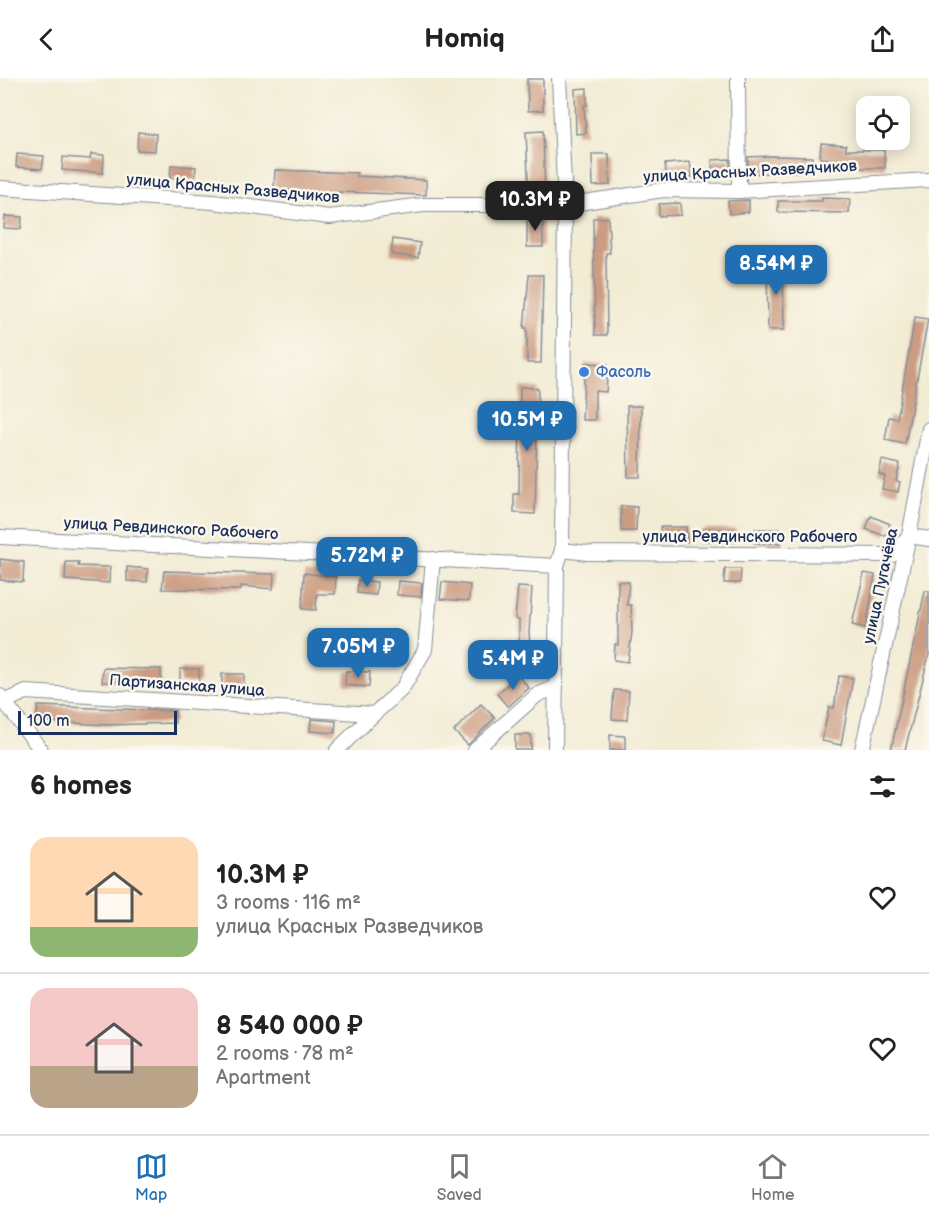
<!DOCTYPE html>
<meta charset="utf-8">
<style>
:root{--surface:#fff;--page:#f2f2f2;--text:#222;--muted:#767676;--line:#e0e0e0;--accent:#1f6fb2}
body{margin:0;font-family:"Balsamiq Sans",sans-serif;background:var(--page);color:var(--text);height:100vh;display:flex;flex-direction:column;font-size:22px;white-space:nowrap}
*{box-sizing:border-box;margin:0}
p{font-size:20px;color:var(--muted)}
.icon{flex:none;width:33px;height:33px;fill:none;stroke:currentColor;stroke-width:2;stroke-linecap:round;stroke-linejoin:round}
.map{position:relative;height:672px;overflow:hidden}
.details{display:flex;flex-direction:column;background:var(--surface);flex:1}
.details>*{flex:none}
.buttons{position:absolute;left:856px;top:18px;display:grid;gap:12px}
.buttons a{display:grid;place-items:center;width:54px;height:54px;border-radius:12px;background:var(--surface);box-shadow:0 3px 15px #0003;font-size:30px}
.scale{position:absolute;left:18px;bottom:15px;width:159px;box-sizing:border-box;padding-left:6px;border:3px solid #1b2f5e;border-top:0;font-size:16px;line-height:21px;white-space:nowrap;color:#1b2f5e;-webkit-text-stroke:4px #fbf7ec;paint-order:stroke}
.price{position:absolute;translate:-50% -51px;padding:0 14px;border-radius:12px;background:var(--accent);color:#fff;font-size:20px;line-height:39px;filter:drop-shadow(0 2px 3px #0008)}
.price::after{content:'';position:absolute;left:50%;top:36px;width:18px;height:14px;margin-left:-9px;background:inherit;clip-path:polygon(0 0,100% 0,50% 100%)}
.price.active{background:#222;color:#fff}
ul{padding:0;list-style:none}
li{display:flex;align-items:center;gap:18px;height:150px;padding:0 30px}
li+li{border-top:2px solid var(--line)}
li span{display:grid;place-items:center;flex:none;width:168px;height:120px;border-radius:18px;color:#555}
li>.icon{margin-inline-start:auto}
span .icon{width:72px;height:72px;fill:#fffc;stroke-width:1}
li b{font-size:26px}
h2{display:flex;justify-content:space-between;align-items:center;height:72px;padding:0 30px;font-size:26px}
header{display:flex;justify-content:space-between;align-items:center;height:78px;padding:0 30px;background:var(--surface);font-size:27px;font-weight:600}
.tabs{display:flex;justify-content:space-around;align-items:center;height:84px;border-top:2px solid var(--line);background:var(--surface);font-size:16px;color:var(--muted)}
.tabs a{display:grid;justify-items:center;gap:3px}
.tabs .active{color:var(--accent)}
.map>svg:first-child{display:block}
.building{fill:#cc9c82}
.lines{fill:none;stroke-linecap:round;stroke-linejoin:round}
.minor-casing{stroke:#868e99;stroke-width:16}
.minor{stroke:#fff;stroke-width:14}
.shop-dot{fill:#3f7fe0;stroke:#fbf7ec;stroke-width:2}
.labels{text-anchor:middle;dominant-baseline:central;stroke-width:5;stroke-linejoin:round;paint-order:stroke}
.street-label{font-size:16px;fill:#1b2f5e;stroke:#fbf7ec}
.shop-label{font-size:16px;fill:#366cbe;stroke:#fbf7ec;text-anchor:start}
</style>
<header><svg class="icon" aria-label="back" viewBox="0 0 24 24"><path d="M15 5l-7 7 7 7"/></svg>Homiq<svg class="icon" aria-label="share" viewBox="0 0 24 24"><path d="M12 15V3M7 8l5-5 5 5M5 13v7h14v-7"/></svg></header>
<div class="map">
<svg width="929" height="672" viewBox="0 0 929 672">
<rect width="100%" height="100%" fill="#fbf7ec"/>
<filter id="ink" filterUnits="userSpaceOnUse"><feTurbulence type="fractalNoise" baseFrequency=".0167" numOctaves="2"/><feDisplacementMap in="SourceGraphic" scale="12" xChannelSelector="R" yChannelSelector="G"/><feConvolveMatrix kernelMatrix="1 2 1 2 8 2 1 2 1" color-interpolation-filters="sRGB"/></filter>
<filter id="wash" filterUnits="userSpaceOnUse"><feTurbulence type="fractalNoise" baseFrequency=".008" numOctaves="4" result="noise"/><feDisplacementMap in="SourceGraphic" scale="24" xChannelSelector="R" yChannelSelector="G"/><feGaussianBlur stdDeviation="1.35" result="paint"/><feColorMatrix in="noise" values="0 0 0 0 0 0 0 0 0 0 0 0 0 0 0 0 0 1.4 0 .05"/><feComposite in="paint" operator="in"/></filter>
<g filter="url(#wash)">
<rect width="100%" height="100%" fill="#f2ecd4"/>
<g id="blocks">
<g class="building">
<path d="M 527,1 L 543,1 L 543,32 L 528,33 Z"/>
<path d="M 587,10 L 587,27 L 584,27 L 586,55 L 576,56 L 575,11 Z"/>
<path d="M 543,53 L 545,118 L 529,118 L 526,54 Z"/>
<path d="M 138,54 L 156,56 L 155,73 L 137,72 Z"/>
<path d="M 821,65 L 846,67 L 846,72 L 884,72 L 885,90 L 858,90 L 858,83 L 820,80 Z"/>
<path d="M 17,76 L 44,78 L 42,91 L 16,89 Z"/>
<path d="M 91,76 L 104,77 L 103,95 L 62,92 L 63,79 L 90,81 Z"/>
<path d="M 592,76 L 609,76 L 610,107 L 593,108 Z"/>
<path d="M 772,78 L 812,79 L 812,93 L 748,96 L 748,79 Z"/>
<path d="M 730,81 L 730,97 L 713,99 L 712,82 Z"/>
<path d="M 690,84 L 692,99 L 667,101 L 665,86 Z"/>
<path d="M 171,87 L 196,89 L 195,102 L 170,100 Z"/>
<path d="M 275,92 L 357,95 L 357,98 L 426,102 L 426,117 L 274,112 Z"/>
<path d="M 822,120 L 850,121 L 849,135 L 778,134 L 778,123 L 822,123 Z"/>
<path d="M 749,122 L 749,134 L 729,136 L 728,123 Z"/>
<path d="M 680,125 L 681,137 L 659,138 L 659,126 Z"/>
<path d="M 5,138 L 22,139 L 21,151 L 4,150 Z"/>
<rect x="527" y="140" width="16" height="29"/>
<path d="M 593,140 L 608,140 L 610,175 L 606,175 L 607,257 L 595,257 Z"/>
<path d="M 393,161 L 420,165 L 418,180 L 391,176 Z"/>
<path d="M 767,185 L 783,185 L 784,252 L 768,252 Z"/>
<path d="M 529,197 L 543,197 L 541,285 L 527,285 L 527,250 L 524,250 Z"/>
<path d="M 915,239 L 928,241 L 905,366 L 885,362 L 889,339 L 897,341 Z"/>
<path d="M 585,285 L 608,286 L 606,314 L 595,313 L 595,342 L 582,342 Z"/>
<path d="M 520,309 L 538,310 L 535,436 L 514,435 L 514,416 L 519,416 Z"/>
<path d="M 627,328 L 641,328 L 640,399 L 628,399 Z"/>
<path d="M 882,382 L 900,386 L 896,403 L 900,404 L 898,414 L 882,411 L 885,398 L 879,396 Z"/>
<path d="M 621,428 L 637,429 L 636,453 L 621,453 Z"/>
<path d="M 871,438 L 890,446 L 885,458 L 866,451 Z"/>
<path d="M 660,449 L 686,449 L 687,464 L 660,464 Z"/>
<path d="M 703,451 L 736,451 L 735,464 L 703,463 Z"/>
<rect x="755" y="451" width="26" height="14"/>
<path d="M 0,481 L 24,484 L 23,504 L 0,502 Z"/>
<path d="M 66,484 L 79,484 L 78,488 L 110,489 L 109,505 L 65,502 Z"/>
<path d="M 127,489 L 148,491 L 147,504 L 127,503 Z"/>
<path d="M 725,491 L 741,491 L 740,505 L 724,505 Z"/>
<path d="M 164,493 L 274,496 L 273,511 L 241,508 L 241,512 L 162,511 Z"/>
<path d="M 304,495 L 336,499 L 335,516 L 317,516 L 316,532 L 302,531 Z"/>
<path d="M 864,495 L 875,497 L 866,550 L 852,547 Z"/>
<path d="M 358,502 L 377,504 L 376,517 L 357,515 Z"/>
<path d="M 398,503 L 422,505 L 421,519 L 397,517 Z"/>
<path d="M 618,503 L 629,504 L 627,527 L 631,527 L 632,554 L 628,584 L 614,582 L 615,566 L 618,567 Z"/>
<path d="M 442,504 L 470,507 L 469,523 L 440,521 Z"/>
<path d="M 518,509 L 532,510 L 529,554 L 531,583 L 519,584 L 519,542 L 515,541 Z"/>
<path d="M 925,513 L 929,513 L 929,577 L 905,672 L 891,672 Z"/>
<path d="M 103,590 L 161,591 L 161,604 L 102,604 Z"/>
<rect x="180" y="591" width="19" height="14"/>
<path d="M 346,593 L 370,594 L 369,609 L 345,607 Z"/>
<rect x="222" y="596" width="22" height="13"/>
<path d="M 518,597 L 529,610 L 508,629 L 497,616 Z"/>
<path d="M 839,598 L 853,600 L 841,667 L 822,663 L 829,629 L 834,630 Z"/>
<path d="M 614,612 L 629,613 L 627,642 L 612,641 Z"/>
<path d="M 481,626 L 495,640 L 468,667 L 454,653 Z"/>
<path d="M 38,628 L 175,633 L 175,645 L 107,647 L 36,643 Z"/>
<path d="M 311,641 L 336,643 L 335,655 L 310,653 Z"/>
<rect x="515" y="657" width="16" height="15"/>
<path d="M 610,657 L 625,658 L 625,672 L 610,672 Z"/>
</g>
</g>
</g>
<g filter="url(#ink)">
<use href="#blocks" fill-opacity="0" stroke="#868e99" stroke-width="1.5"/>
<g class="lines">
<g class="minor-casing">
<g id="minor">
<path d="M 738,0 L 739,113"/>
<path d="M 0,110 L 213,124 L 329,139 L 423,127 L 565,127 L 663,112 L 739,113 L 929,102"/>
<path d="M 0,459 L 557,488"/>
<path d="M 562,472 L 588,475 L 892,477 L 909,458 L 929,461"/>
<path d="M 0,618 L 41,672"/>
<path d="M 4,624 L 26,614 L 374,636 L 402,611 L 425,572 L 433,481"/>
<path d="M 337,672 L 374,636"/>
<path d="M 475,672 L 537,617 L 556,609"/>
<path d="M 555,672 L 557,488 L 562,472 L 565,127 L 559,0"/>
<path d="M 862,672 L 909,458 L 929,351"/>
</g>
</g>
<use href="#minor" class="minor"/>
</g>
</g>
<circle class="shop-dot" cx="584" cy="294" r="6"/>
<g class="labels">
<g class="street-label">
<text transform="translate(750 94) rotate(-3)">улица Красных Разведчиков</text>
<text transform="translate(233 111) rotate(5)">улица Красных Разведчиков</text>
<text transform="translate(171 451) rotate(3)">улица Ревдинского Рабочего</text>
<text x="750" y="459">улица Ревдинского Рабочего</text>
<text transform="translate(881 508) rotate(-78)">улица Пугачёва</text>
<text transform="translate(187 608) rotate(4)">Партизанская улица</text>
</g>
<g class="shop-label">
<text x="596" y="294">Фасоль</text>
</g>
</g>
</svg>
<div class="buttons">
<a><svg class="icon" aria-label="locate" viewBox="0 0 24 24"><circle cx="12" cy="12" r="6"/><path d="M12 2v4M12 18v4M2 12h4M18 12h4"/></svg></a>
</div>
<div class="scale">100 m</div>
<b class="price active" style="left:535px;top:154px">10.3M ₽</b>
<b class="price" style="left:776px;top:218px">8.54M ₽</b>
<b class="price" style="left:527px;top:374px">10.5M ₽</b>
<b class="price" style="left:367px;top:510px">5.72M ₽</b>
<b class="price" style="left:358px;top:601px">7.05M ₽</b>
<b class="price" style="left:513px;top:613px">5.4M ₽</b>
</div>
<section class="details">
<h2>6 homes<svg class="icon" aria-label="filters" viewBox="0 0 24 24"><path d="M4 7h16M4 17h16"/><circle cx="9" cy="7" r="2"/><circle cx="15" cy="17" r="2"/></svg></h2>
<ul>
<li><span style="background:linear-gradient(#ffd9b3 75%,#8fb573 0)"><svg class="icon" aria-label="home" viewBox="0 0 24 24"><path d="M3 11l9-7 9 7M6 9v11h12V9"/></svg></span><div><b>10.3M ₽</b><p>3 rooms · 116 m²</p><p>улица Красных Разведчиков</p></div><svg class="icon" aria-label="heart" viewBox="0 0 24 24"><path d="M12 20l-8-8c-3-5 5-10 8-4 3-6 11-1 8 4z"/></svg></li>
<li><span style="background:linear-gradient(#f6c9c9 65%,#b9a48a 0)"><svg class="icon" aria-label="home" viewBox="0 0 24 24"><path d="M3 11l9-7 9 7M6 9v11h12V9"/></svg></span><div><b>8 540 000 ₽</b><p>2 rooms · 78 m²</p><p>Apartment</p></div><svg class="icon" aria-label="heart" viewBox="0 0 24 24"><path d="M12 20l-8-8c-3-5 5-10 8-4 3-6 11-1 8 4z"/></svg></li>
</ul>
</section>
<nav class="tabs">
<a class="active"><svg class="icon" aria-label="map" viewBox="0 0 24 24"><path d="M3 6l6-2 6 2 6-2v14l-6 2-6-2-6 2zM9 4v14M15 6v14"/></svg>Map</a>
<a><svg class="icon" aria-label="saved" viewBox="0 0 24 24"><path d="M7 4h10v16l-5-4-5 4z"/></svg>Saved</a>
<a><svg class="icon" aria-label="home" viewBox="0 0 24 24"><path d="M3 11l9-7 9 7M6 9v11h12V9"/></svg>Home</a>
</nav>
